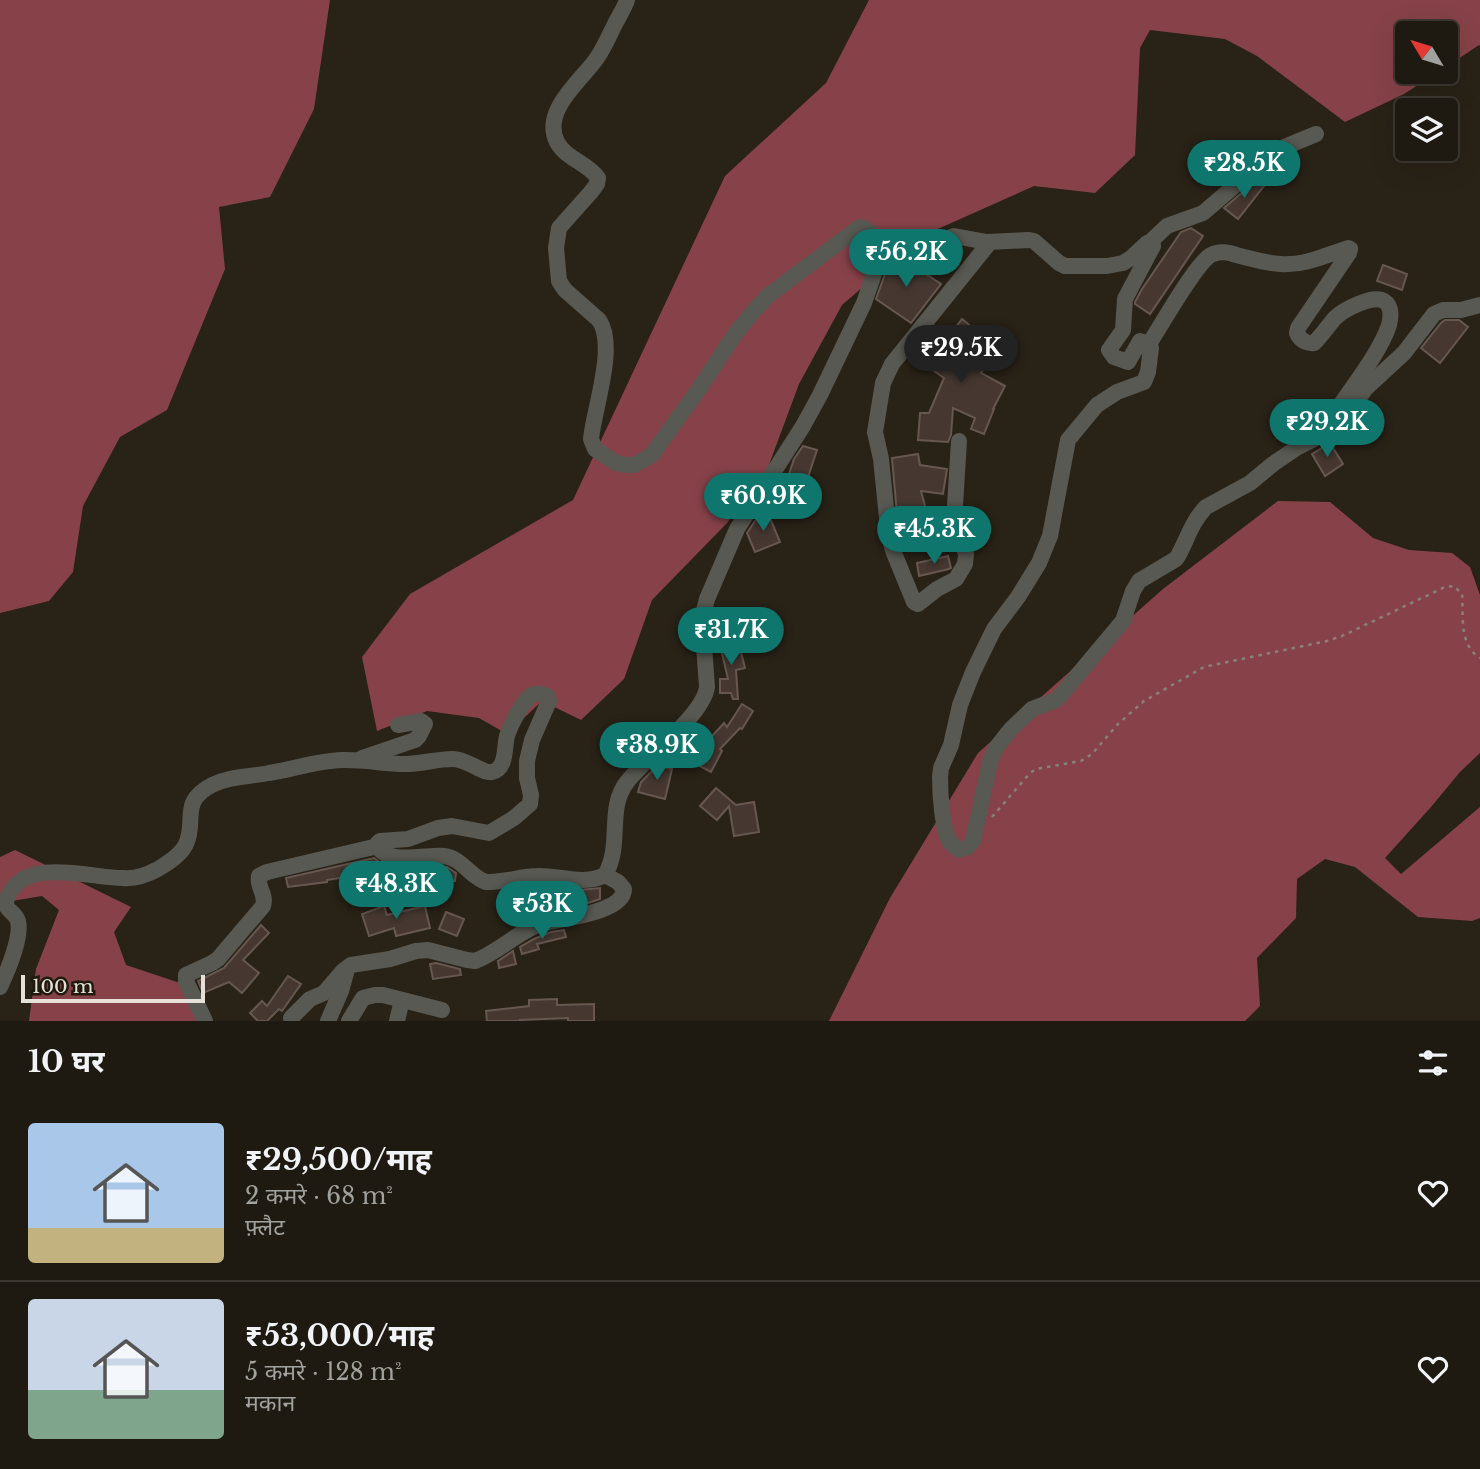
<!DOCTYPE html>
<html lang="hi">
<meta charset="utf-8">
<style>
:root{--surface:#1f1a11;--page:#27231a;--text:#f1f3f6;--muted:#a1a19f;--line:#3c3831;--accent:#0f766e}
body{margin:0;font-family:"Libre Baskerville","Noto Sans Devanagari",serif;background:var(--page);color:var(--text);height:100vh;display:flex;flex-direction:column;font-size:26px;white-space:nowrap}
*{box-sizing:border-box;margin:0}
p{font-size:23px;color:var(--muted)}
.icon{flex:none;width:38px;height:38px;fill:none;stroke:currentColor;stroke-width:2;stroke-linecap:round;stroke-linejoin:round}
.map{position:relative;height:1021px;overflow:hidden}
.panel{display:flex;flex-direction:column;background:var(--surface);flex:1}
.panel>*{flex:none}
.needle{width:46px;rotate:308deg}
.buttons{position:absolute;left:1395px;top:21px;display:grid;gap:14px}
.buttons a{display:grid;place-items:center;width:63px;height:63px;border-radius:7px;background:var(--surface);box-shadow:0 7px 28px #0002,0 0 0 2px var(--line);font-size:35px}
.scale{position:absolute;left:21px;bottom:18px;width:184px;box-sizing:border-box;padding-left:7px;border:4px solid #e5e1d9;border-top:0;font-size:19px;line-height:24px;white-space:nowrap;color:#e5e1d9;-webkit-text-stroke:5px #1f190e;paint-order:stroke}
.price{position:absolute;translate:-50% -60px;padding:0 16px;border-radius:24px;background:var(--accent);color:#fff;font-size:23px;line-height:46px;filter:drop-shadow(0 2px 4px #0008)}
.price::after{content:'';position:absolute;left:50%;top:42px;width:21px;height:16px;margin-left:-10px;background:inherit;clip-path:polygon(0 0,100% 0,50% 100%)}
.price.current{background:#222;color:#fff}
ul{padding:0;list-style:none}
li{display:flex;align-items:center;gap:21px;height:175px;padding:0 28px}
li+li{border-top:2px solid var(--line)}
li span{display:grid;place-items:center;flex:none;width:196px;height:140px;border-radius:7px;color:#555}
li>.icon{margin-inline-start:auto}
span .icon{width:84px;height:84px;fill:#fffc;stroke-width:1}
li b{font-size:30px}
h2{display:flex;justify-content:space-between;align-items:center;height:84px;padding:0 28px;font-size:30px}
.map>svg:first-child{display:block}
.forest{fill:#874249}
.building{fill:#463831;stroke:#665750;stroke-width:2}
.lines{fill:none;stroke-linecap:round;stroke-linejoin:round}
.path{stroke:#878178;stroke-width:2.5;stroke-dasharray:3.5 5;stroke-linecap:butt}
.minor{stroke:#585952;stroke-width:16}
</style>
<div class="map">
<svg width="1480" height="1021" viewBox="0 0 1480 1021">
<rect width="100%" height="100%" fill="#292217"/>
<g class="forest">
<path d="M 0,0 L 330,0 L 314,109 L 270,197 L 219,207 L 225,269 L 167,410 L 120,437 L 83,506 L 73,572 L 49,601 L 0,613 Z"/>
<path d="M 869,0 L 1480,0 L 1480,46 L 1479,45 L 1446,67 L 1446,33 L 1407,33 L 1407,72 L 1438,72 L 1404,94 L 1345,122 L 1257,56 L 1225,39 L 1150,30 L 1140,48 L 1135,155 L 1095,193 L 1034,186 L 922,236 L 842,305 L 799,384 L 767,470 L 727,523 L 652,600 L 624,679 L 581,720 L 542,701 L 507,734 L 479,718 L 427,711 L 377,731 L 362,657 L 410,594 L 573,500 L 725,176 L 826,83 Z"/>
<path d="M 1278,501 L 1330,502 L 1373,538 L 1409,550 L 1452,553 L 1470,567 L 1480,595 L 1480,753 L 1460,772 L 1431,807 L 1385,858 L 1401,874 L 1480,807 L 1480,918 L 1472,921 L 1418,917 L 1355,867 L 1325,859 L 1297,879 L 1296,918 L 1257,958 L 1260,1006 L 1245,1021 L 829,1021 L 890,898 L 978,753 L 1163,589 Z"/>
<path d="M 15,850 L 131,907 L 114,932 L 126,965 L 186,985 L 197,1007 L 196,1021 L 29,1021 L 36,969 L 59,910 L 42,896 L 0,903 L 0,857 Z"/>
</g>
<g class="building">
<path d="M 1257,180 L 1264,186 L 1238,219 L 1224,208 Z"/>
<path d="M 1191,228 L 1203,236 L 1150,314 L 1135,304 L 1135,302 L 1142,289 L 1181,232 Z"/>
<path d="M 896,256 L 900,257 L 941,284 L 911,323 L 876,299 L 886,271 Z"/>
<path d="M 1383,265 L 1407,274 L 1402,290 L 1377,281 Z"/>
<path d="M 962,319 L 978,332 L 976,334 L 996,351 L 981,373 L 1005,386 L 993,409 L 994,409 L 984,434 L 971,429 L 975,418 L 953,408 L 951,435 L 948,442 L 918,440 L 920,413 L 929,413 L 944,378 L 927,366 Z"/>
<path d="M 1445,320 L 1459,320 L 1468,327 L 1440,363 L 1421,348 L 1441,323 Z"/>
<path d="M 1330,443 L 1343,464 L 1325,476 L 1312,454 Z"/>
<path d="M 803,446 L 817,450 L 806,483 L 788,477 L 794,459 Z"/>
<path d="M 918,454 L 920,465 L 947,469 L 943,494 L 921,491 L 928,517 L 898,525 L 892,458 Z"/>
<path d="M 767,511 L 780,542 L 755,552 L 747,533 L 759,515 Z"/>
<path d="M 948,556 L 951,568 L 949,569 L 919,576 L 917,563 Z"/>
<path d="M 738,640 L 745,668 L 736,670 L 738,699 L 733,699 L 731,693 L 720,693 L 720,679 L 728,679 L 720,645 Z"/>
<path d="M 742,704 L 753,711 L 742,729 L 740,728 L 720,749 L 722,751 L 711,772 L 696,764 L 712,736 L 724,723 L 727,727 Z"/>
<path d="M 658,765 L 672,769 L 665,799 L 638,792 L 641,782 Z"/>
<path d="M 716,788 L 736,805 L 754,802 L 759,832 L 734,836 L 729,806 L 717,820 L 700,806 Z"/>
<path d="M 374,858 L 382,864 L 396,867 L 447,867 L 456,873 L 455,881 L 428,879 L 365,882 L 365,874 L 327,880 L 327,882 L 288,887 L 286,878 Z"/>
<path d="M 532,887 L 579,890 L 600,888 L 600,899 L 588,903 L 558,905 L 557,903 L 525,908 L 521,888 Z"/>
<path d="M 384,906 L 387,915 L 425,906 L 430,928 L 396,936 L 394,928 L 369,936 L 362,914 Z"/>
<path d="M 446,912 L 464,919 L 457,936 L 439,929 Z"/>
<path d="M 261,925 L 269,933 L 243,960 L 259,973 L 242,993 L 229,982 L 203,993 L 198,981 L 224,968 Z"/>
<path d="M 564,930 L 566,937 L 537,944 L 539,949 L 522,954 L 520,947 L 534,939 L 551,932 Z"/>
<path d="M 513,951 L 516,964 L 499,968 L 498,961 Z"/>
<path d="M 436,963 L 460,969 L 461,975 L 433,979 L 430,964 Z"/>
<path d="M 288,976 L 301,984 L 282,1011 L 279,1009 L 267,1021 L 258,1021 L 250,1013 L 262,1001 L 267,1006 Z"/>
<path d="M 557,999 L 557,1005 L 594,1004 L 594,1021 L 568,1021 L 568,1018 L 520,1020 L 520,1021 L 487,1021 L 486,1011 L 529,1006 L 529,1000 Z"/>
</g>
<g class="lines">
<path class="path" d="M 992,817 L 1030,773 L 1036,769 L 1081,761 L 1092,754 L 1118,724 L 1144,701 L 1204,667 L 1327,641 L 1342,636 L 1445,587 L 1454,586 L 1462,594 C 1464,616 1458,644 1480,658"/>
<g class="minor">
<path d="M 627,0 C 624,9 619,16 615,24 C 609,36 604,48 597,58 C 582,80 541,111 557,142 C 566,159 588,163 598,178 L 597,184 L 591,192 L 559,228 L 556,248 L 559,281 L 565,290 L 599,320 C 617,346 594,408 591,439 L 595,449 L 616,463 L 625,465 L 634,465 L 651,456 L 699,389 L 735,334 L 752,313 L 769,295 L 860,227 L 866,229 L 884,245"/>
<path d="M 1150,242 L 1167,226 L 1203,213 L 1275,151 L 1316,134"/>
<path d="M 1149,344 C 1161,326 1196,263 1211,255 C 1224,248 1236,256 1248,258 C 1259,261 1269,263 1280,264 C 1305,266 1326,255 1348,248 L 1350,249 L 1349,253 L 1298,328 L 1297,333 C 1300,340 1307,344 1314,343 C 1322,335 1328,326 1335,318 C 1343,310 1373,294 1384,301 C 1392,306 1391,317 1389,325 C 1381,350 1356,382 1341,404"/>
<path d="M 959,441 L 954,522 L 966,554 L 965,564 L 956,579 L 937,589 L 918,604 L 914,602 L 894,553 L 889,537 L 881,459 L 875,432 L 883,383 L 892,364 L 990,242"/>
<path d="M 362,758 L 415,740 L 419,736 L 425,724 L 421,721 L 398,725"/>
<path d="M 0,987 C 7,972 22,937 18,921 C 14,909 0,911 9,894 C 29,857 90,878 123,878 C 135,879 147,875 158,869 C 168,863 181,855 186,844 C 197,821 179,802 212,785 C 230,776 249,777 269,773 C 294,769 316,761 342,760 C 363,759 384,764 405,764 C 421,764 437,759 453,759 C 467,759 483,774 492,772 C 507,769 504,747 507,736 C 510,726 523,700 532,695 C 537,692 542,694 547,696 L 549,701 L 532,740 L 527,761 L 527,778 L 531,795 L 530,804 L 514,818 L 489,833 L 452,826 L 438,828 L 408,839 L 380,841 L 377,844 C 383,866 427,854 444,856 C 462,858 470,877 486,882 C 504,883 520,876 537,876 C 560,875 583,886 605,875 C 623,844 606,809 627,782 C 646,757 703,716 707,687 L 702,618 L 707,599 L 737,529 L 803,426 L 820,395 L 864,303 L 884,245 L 887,244 L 918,249 L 954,236 L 987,242 L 1029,240 L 1034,241 L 1059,263 L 1065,266 L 1107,266 L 1123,263 L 1131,258 L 1147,243 L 1150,242 L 1153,246 L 1125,299 L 1123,330 L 1109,350 L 1114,357 L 1128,362 L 1140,341 L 1149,344 L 1151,348 L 1148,372 L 1144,382 L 1117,392 L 1097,405 L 1068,440 L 1050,536 L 1039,563 L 1018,597 L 994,629 L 973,672 L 960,705 L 951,745 L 941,768 L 940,777 C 940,792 942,832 951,843 C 954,847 955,847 959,850 L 968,847 L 973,841 L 990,762 L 996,748 L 1011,729 L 1032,709 L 1056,700 L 1061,695 L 1123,621 L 1133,591 L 1139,581 L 1176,559 L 1178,556 C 1187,540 1192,521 1206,507 L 1250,483 L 1273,464 L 1298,447 L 1334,429 L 1343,420 L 1366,388 L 1404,353 L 1434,314 L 1443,310 L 1461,310 L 1480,305"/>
<path d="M 291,1018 L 310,999 L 324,993 L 343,971 L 351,965 L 390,959 L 416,951 L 428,950 L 467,960 L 475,961 C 501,951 521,928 548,922 C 566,918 624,912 624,889 L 618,882 L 605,875"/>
<path d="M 205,1021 L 186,981 L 186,975 L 212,963 L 218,959 L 263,906 C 267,894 256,886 259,876 L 267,872 L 378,846"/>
<path d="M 328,1021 L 341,991 L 346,973"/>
<path d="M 349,1021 L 363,998 L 375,995 L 383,995 L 442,1010"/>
<path d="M 397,1021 L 402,1000"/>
</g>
</g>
</svg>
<div class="buttons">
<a><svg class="needle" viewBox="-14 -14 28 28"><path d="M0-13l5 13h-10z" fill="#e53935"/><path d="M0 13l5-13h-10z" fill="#a1a19f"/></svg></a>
<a><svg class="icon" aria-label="layers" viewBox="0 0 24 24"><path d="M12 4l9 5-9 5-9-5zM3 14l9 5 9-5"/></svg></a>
</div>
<div class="scale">100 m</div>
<b class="price" style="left:1244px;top:200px">₹28.5K</b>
<b class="price" style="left:906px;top:289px">₹56.2K</b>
<b class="price current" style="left:961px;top:385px">₹29.5K</b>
<b class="price" style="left:1327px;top:459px">₹29.2K</b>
<b class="price" style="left:763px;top:533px">₹60.9K</b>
<b class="price" style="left:934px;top:566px">₹45.3K</b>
<b class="price" style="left:731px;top:667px">₹31.7K</b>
<b class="price" style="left:657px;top:782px">₹38.9K</b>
<b class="price" style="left:396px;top:921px">₹48.3K</b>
<b class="price" style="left:542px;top:941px">₹53K</b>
</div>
<section class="panel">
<h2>10 घर<svg class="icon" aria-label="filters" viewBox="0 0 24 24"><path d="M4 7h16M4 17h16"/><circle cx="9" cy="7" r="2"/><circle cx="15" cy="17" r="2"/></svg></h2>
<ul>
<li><span style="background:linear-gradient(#a9c7e8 75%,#c2b280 0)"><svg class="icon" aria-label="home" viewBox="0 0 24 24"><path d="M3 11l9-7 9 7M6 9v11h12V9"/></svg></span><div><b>₹29,500/माह</b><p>2 कमरे · 68 m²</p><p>फ़्लैट</p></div><svg class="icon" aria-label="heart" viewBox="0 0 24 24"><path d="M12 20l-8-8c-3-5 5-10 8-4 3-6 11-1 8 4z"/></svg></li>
<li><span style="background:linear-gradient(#c9d6e8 65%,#7fa58c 0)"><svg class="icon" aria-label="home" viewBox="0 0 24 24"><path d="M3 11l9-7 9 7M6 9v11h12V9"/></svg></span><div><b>₹53,000/माह</b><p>5 कमरे · 128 m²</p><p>मकान</p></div><svg class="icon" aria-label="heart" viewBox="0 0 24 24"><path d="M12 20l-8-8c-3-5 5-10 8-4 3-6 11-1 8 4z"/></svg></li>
</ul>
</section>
